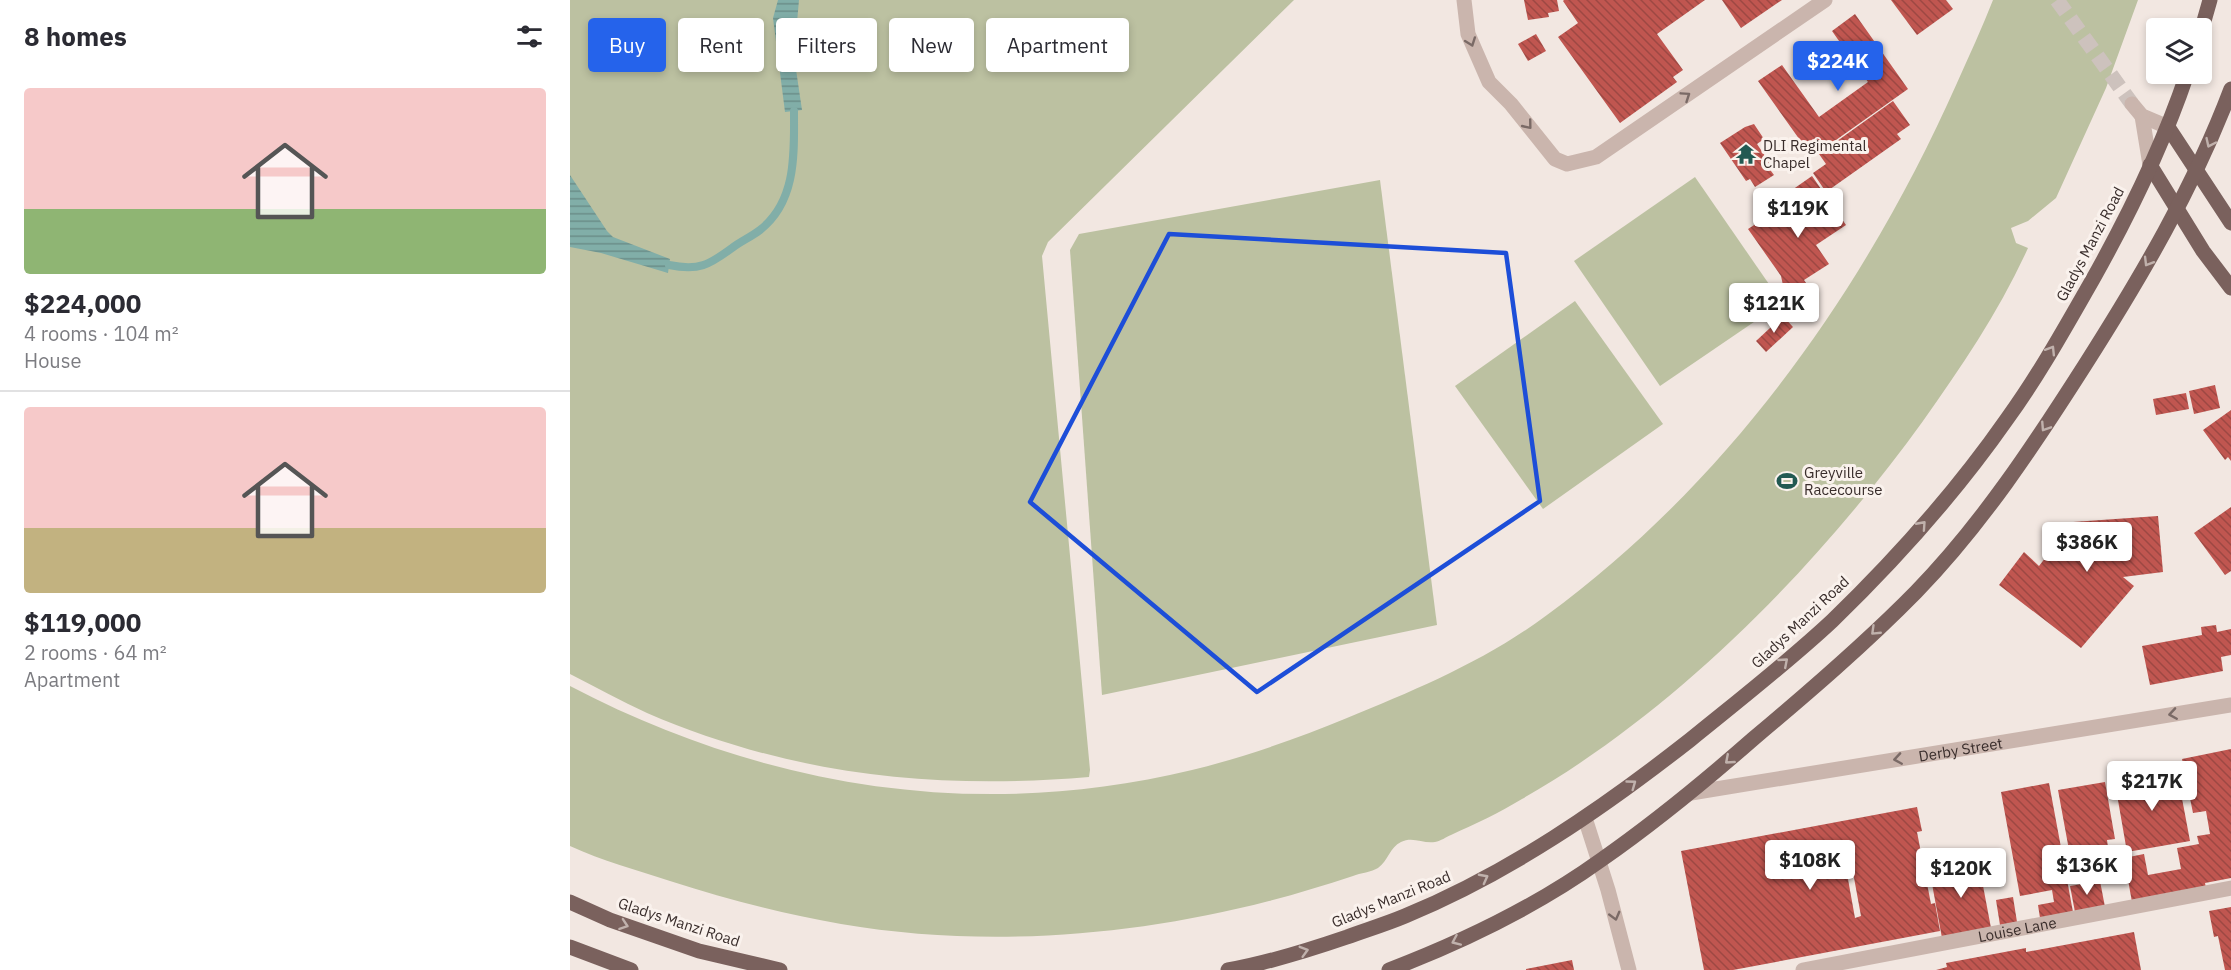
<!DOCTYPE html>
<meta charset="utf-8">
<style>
:root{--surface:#fff;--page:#f2f2f3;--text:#2b2b33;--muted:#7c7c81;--line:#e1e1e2;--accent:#2563eb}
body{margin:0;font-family:"IBM Plex Sans",sans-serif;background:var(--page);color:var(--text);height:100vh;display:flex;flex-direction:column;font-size:22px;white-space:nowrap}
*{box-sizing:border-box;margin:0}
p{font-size:20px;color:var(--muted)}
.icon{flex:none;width:33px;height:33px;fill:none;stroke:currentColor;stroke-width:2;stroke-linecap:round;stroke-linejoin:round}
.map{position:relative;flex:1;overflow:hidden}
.sheet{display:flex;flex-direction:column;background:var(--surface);width:570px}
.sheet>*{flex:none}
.guide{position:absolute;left:18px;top:18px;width:570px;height:54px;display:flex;gap:12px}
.controls{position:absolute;left:1576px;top:18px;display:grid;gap:12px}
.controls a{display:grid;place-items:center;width:66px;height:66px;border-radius:6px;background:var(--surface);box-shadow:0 3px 9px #0003;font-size:30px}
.price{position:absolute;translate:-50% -51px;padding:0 14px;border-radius:6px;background:#fff;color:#222;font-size:20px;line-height:39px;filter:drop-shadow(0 2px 3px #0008)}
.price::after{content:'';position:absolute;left:50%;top:36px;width:18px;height:14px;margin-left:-9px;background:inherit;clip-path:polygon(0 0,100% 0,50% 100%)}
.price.current{background:var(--accent);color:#fff}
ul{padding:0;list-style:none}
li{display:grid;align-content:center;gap:12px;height:318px;padding:0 24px}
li+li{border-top:2px solid var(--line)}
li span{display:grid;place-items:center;height:186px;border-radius:6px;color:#555}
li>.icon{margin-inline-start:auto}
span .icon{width:108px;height:108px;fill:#fffc;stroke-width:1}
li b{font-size:26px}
h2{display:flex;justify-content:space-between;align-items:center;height:72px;padding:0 24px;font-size:26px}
.chip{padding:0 21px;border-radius:6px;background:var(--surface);box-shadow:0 3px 9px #0003;font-size:21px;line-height:54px}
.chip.current{background:var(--accent);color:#fff}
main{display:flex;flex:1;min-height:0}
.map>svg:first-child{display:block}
.grass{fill:#bcc1a1}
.water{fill:url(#water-rules)}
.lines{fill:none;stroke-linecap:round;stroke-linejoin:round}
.stream{stroke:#81aea8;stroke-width:8}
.building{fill:url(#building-back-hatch);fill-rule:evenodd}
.minor-tunnel{stroke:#cdc2bd;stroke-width:15;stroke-dasharray:15 8;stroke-linecap:butt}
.minor{stroke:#cab5ad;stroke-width:15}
.major{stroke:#7a615d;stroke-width:15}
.oneway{stroke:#7a6a66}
.oneway2{stroke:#c0b1ac}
.marked{fill:none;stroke:#1d4ed8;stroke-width:4.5;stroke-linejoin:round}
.labels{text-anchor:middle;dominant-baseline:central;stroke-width:6;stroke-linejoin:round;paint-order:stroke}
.poi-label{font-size:15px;fill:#392d2b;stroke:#faf2ed;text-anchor:start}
.street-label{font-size:15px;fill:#392d2b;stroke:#faf2ed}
</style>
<main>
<section class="sheet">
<h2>8 homes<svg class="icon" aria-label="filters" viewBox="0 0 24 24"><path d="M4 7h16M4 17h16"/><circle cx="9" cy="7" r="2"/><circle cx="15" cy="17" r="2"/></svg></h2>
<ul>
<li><span style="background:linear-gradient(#f6c9c9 65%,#8fb573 0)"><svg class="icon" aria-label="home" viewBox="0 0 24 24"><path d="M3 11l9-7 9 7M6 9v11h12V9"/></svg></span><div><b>$224,000</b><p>4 rooms · 104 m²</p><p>House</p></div></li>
<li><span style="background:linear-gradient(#f6c9c9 65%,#c2b280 0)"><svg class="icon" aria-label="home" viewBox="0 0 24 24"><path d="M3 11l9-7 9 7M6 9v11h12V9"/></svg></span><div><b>$119,000</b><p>2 rooms · 64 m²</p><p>Apartment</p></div></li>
</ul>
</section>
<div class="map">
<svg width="1661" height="970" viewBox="0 0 1661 970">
<defs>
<pattern id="water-rules" width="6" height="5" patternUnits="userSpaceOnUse" patternTransform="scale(1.5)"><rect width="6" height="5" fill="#81aea8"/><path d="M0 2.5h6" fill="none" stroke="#6b8e89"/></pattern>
<pattern id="building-back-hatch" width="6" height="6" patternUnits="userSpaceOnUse" patternTransform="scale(1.5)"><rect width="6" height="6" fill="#c05650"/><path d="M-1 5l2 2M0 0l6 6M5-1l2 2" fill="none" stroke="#9d4843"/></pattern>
</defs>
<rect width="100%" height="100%" fill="#f2e7e1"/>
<g class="grass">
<path d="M 0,0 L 724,0 L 478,242 L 472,256 L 520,770 L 519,777 C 364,790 221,775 77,713 C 51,701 26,687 0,674 Z"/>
<path d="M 1423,0 L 1568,0 L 1536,88 L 1486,198 L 1458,221 L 1441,228 L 1446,243 L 1458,248 C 1430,310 1392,366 1353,421 C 1248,566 1108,710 952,799 C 929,813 905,824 881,835 C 876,837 871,841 865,842 C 853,844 843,836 831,842 C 820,847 818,861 808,868 C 802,872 790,873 783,876 C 755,885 727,894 699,901 C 560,937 412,948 271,924 C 213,914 156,899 100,881 C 67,870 32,861 0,846 L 0,686 C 195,788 407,822 622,770 C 675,757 726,739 777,718 C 846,690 917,660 977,615 C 1160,481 1296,288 1387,83 C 1399,56 1412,28 1423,0 Z"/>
<path d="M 1125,177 L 1212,303 L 1090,386 L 1004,261 Z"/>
<path d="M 810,180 L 867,625 L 532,695 L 500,250 L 509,234 Z"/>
<path d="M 1005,301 L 1093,424 L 973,509 L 885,386 Z"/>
</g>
<g class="water">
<path d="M 208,0 L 229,0 L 224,56 L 232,110 L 215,112 L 203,18 Z"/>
<path d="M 0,175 L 37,231 L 43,237 L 100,259 L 98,273 L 31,253 L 0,247 Z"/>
</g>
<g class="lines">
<path class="stream" d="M 99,265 C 129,271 139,265 162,248 C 171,241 181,237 190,230 C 227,201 224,153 224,111"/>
</g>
<g class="building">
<path d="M 954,0 L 987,0 L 989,11 L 978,13 L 979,17 L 958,20 Z"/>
<path d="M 994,0 L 1135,0 L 1087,34 L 1113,70 L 1103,77 L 1107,82 L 1050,123 L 988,37 L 1008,23 L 993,1 Z"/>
<path d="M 1152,0 L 1212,0 L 1171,28 Z"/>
<path d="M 1321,0 L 1376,0 L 1383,9 L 1347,35 Z"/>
<path d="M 1285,14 L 1338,89 L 1242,157 L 1188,81 L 1212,65 L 1249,117 L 1298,82 L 1262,31 Z"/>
<path d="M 966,34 L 976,51 L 958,61 L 948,44 Z"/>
<path d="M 1323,101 L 1340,125 L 1327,134 L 1331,139 L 1256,192 L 1243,173 L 1256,164 L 1249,154 Z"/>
<path d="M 1184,124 L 1194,139 L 1187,144 L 1201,165 L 1198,167 L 1204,175 L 1185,187 L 1180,179 L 1176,181 L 1150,143 L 1175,127 Z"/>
<path d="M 1242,176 L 1276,225 L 1246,245 L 1259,264 L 1234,280 L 1243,293 L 1229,320 L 1218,309 L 1211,276 L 1178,229 L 1207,210 L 1202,204 Z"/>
<path d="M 1213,316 L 1223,327 L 1196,352 L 1186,341 Z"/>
<path d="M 1645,385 L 1650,408 L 1624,414 L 1619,391 Z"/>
<path d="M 1616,393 L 1619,409 L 1586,415 L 1583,399 Z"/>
<path d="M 1661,410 L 1661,461 L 1658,457 L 1655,460 L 1633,430 Z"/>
<path d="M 1661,507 L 1661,571 L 1655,575 L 1624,533 Z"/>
<path d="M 1588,516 L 1593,572 L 1553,577 L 1564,586 L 1511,648 L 1429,585 L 1454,552 L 1469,566 L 1503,522 Z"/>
<path d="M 1646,625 L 1647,632 L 1661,629 L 1661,655 L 1651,657 L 1653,671 L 1580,685 L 1572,646 L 1632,635 L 1631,627 Z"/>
<path d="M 1661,749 L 1661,878 L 1635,883 L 1636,888 L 1562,902 L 1554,858 L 1574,854 L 1578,875 L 1611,869 L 1607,848 L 1629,844 L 1627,836 L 1640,834 L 1636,811 L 1623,813 L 1612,759 Z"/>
<path d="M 1607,772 L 1620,841 L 1557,852 L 1545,783 Z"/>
<path d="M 1535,782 L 1545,839 L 1537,840 L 1539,854 L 1501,861 L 1488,790 Z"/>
<path d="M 1479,783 L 1503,912 L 1470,918 L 1468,905 L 1484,902 L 1482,890 L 1450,896 L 1431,792 Z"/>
<path d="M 1347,807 L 1352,831 L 1347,832 L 1361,904 L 1365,903 L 1370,931 L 1163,970 L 1134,970 L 1111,851 ZM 1278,845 L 1291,916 L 1285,918 L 1272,846 Z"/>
<path d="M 1407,854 L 1421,928 L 1372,938 L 1360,873 L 1391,867 L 1389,858 Z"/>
<path d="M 1530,881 L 1535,907 L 1505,912 L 1500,886 Z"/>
<path d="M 1443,897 L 1447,922 L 1430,925 L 1426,900 Z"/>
<path d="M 1661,907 L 1661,970 L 1655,970 L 1648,936 L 1644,937 L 1639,911 Z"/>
<path d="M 1564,932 L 1571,970 L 1366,970 L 1377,967 L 1376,963 L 1456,948 L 1456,952 Z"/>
<path d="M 1002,960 L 1004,970 L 956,970 L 956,969 Z"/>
</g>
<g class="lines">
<path class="minor-tunnel" d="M 1487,0 L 1562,104"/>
<g class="minor">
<path d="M 894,0 L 898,34 L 919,82 L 941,104 L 985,159 L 997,164 L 1026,157 L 1255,0"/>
<path d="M 1562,104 L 1572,116 L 1598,127"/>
<path d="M 1572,116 L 1580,165"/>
<path id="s1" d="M 1121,793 L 1661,705"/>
<path d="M 1015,818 L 1038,890 L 1059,970"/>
<path id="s2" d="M 1233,970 L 1661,888"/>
</g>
<g class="major">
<path d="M 1632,28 L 1640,0"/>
<path d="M 1598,127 L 1661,223"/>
<path d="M 1580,165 L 1633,251 L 1661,288"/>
<path d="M 0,902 L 40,920 L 129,951 L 210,970"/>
<path d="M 0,947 L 61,970"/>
<path d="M 658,970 C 698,963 739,950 777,937 C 796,930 816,924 835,916 C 939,873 1032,809 1120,740 C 1168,701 1217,663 1262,621 C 1326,559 1386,492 1437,419 C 1469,375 1496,326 1523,279 C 1560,213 1593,145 1617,74"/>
<path d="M 819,970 C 892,942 967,906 1031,860 C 1084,823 1134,782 1183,739 C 1239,692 1295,644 1346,592 C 1412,524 1464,445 1515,365 C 1571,277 1624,187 1661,89"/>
</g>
</g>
<defs><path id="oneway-chevron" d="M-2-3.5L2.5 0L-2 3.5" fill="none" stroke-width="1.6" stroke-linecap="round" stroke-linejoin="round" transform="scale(1.5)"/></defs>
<g class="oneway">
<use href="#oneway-chevron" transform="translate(901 42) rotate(70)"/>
<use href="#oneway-chevron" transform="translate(1116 96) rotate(-34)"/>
<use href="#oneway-chevron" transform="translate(958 125) rotate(51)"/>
<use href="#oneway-chevron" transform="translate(1603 714) rotate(171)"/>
<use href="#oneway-chevron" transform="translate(1328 759) rotate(171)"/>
<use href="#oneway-chevron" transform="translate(1045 916) rotate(75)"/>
</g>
<g class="oneway2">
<use href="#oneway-chevron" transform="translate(1640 143) rotate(115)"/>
<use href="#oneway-chevron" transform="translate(1578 262) rotate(121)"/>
<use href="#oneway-chevron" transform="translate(1481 350) rotate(-58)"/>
<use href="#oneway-chevron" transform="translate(1475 427) rotate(123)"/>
<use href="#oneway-chevron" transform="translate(1352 525) rotate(-48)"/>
<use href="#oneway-chevron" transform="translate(1305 631) rotate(136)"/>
<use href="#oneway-chevron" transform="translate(1214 662) rotate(-41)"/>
<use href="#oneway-chevron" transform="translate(1159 760) rotate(139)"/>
<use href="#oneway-chevron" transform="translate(1062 784) rotate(-36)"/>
<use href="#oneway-chevron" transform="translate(914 878) rotate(-28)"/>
<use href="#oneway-chevron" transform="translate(54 925) rotate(19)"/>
<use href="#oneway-chevron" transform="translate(886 941) rotate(156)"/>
<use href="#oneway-chevron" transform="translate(734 951) rotate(-16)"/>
</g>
<path class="marked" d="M 599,234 L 936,253 L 970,501 L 687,692 L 460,502 Z"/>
<defs>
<g id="temple-bare" transform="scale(1.62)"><path d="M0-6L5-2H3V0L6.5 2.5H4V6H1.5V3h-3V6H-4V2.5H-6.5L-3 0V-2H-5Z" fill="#225952" stroke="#faf2ed" stroke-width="2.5" paint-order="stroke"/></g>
<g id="stadium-bare" transform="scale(1.62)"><path d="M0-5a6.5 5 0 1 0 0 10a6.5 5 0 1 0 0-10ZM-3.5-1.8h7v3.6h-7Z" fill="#225952" stroke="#faf2ed" stroke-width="2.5" paint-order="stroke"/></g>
</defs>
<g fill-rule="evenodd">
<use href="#temple-bare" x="1176" y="154"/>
<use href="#stadium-bare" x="1217" y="481"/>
</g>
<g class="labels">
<g class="poi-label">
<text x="1193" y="145">DLI Regimental<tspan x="1193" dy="17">Chapel</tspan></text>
<text x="1234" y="472">Greyville<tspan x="1234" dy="17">Racecourse</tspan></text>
</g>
<g class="street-label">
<text transform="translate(1520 244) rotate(-62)">Gladys Manzi Road</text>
<text transform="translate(1230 622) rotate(-43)">Gladys Manzi Road</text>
<text stroke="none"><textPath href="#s1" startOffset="273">Derby Street</textPath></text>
<text transform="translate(821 899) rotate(-22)">Gladys Manzi Road</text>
<text transform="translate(109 922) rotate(18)">Gladys Manzi Road</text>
<text stroke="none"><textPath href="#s2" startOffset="218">Louise Lane</textPath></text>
</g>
</g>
</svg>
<div class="controls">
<a><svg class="icon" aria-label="layers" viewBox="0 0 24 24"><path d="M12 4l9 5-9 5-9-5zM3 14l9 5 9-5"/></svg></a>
</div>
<b class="price current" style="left:1268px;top:92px">$224K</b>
<b class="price" style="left:1228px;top:239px">$119K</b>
<b class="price" style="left:1204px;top:334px">$121K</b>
<b class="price" style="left:1517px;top:573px">$386K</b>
<b class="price" style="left:1582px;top:812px">$217K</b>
<b class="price" style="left:1240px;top:891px">$108K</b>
<b class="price" style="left:1517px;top:896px">$136K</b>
<b class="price" style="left:1391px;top:899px">$120K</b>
<div class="guide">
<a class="chip current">Buy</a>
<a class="chip">Rent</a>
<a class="chip">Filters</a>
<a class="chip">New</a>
<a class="chip">Apartment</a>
</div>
</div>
</main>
